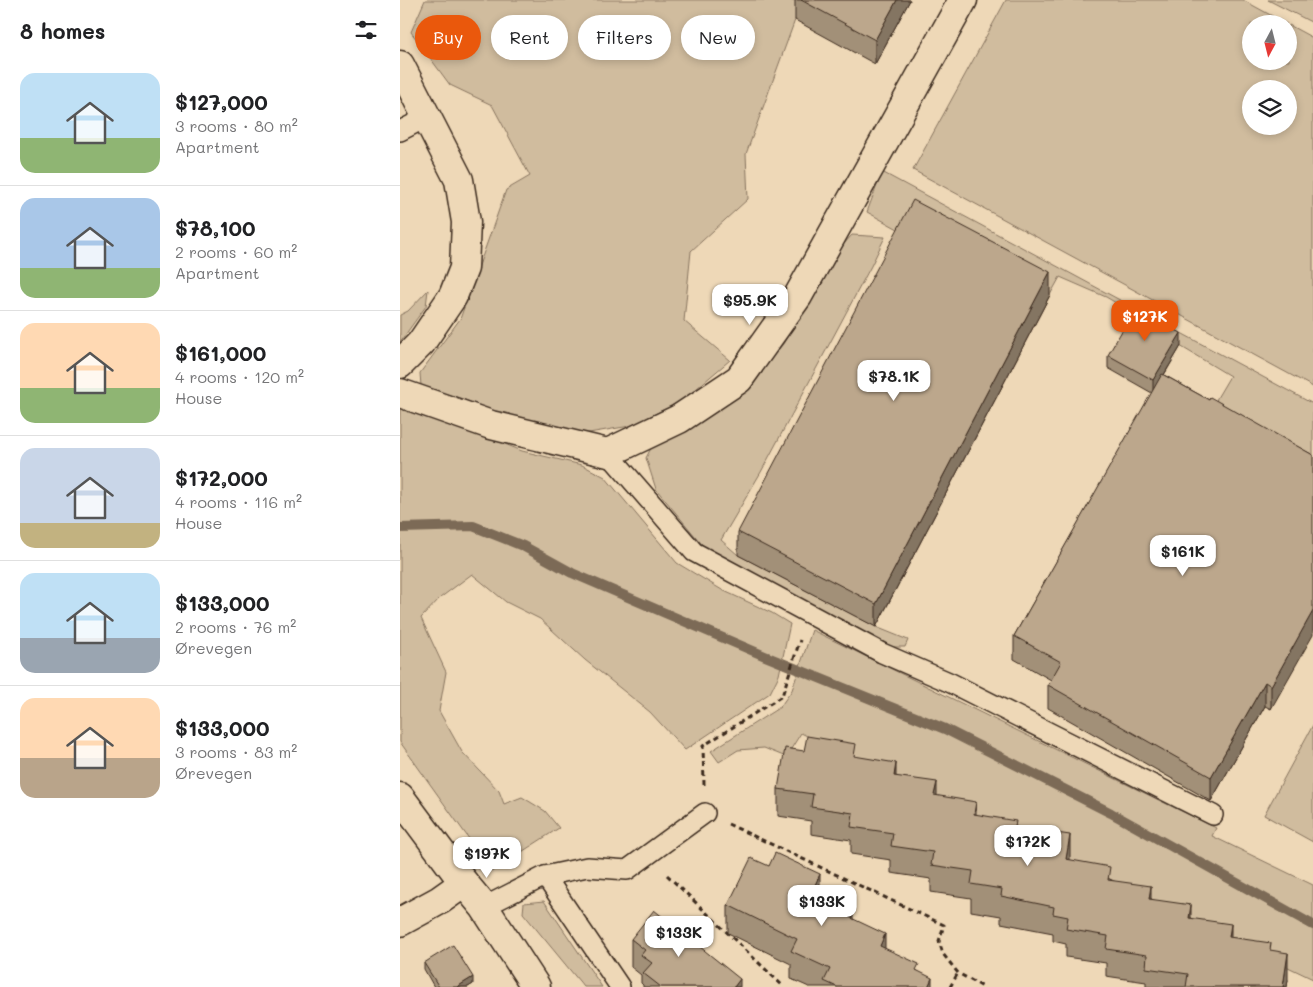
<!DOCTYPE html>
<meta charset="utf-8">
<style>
:root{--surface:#fff;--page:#f2f2f2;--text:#202124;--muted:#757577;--line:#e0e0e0;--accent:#ea580c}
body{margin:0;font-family:Mali,sans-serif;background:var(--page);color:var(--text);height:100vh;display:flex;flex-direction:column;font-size:19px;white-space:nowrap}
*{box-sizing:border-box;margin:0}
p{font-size:16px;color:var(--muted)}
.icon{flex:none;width:28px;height:28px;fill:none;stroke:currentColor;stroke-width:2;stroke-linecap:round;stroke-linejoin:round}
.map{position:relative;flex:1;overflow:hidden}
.side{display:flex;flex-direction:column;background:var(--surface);width:400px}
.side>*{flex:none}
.hud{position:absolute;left:15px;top:15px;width:475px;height:45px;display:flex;gap:10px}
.needle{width:32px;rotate:187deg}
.fabs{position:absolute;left:842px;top:15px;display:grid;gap:10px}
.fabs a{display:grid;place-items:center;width:55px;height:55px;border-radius:50%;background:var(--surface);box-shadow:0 2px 8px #0003;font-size:25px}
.price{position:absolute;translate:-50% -42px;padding:0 11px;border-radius:10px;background:#fff;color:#222;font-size:16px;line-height:32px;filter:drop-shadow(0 1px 2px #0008)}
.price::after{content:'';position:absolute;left:50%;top:30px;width:15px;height:11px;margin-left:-8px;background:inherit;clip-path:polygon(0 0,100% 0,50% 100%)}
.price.active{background:var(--accent);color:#fff}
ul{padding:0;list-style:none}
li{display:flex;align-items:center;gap:15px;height:125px;padding:0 20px}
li+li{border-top:1px solid var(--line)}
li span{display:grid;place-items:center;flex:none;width:140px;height:100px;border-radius:15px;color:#555}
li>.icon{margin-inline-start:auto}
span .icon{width:60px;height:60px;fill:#fffc;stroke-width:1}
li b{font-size:21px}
h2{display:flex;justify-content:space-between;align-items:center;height:60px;padding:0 20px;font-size:21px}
.pill{padding:0 18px;border-radius:22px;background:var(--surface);box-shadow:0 2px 8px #0003;font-size:18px;line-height:45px}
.pill.active{background:var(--accent);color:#fff}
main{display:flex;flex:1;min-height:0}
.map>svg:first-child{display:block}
.green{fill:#d0bc9e;stroke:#86735e;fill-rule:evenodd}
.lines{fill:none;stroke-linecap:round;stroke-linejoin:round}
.stream{stroke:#7c6a56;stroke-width:10}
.lane-casing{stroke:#3b2a1e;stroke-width:22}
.street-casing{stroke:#3b2a1e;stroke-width:31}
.secondary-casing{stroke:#3b2a1e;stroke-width:31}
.path{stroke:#3b2a1e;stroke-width:3;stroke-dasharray:5 4;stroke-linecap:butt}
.lane{stroke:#eed8b7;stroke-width:19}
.street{stroke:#eed8b7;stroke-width:28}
.secondary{stroke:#eed8b7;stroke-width:28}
.wall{fill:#a29078;stroke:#3b2a1e}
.shaded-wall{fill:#847562;stroke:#3b2a1e}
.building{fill:#bca78c;stroke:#3b2a1e}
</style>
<main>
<section class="side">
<h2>8 homes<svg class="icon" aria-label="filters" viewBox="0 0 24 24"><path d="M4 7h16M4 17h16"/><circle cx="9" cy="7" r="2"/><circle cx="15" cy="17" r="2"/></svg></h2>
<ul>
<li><span style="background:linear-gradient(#bfe0f5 65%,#8fb573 0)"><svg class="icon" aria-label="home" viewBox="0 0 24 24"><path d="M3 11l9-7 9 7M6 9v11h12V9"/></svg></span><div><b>$127,000</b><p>3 rooms · 80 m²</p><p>Apartment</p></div></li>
<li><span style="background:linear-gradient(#a9c7e8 70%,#8fb573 0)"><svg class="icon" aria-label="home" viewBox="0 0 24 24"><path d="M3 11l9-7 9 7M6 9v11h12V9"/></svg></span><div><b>$78,100</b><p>2 rooms · 60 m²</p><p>Apartment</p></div></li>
<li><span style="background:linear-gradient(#ffd9b3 65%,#8fb573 0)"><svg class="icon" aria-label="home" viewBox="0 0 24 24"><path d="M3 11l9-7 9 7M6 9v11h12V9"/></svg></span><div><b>$161,000</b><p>4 rooms · 120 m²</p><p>House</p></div></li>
<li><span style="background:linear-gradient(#c9d6e8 75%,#c2b280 0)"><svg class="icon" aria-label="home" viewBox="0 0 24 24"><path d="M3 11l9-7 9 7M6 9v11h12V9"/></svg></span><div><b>$172,000</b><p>4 rooms · 116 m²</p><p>House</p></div></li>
<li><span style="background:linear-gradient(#bfe0f5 65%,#9aa5b1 0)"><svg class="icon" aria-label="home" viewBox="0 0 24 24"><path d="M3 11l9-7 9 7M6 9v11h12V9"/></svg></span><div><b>$133,000</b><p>2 rooms · 76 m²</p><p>Ørevegen</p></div></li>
<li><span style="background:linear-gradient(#ffd9b3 60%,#b9a48a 0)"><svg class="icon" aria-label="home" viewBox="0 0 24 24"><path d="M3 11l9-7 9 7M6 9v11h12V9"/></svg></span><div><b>$133,000</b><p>3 rooms · 83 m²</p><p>Ørevegen</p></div></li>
</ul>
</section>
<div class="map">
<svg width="913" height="987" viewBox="0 0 913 987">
<rect width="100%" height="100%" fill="#eed8b7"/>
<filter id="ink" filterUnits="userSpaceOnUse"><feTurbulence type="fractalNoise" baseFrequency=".02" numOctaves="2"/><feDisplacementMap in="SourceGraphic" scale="10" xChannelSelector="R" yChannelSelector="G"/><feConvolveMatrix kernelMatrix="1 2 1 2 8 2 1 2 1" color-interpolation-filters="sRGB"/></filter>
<g filter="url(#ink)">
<g class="green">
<path d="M 25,0 L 406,0 L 395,20 L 346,154 L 348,199 L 291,251 L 284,321 L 330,360 L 283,400 L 230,426 L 177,435 L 120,422 L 63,399 L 21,386 L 20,373 L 60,319 L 106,190 L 130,176 L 92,105 L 50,85 L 11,32 Z"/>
<path d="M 606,0 L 843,0 L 887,24 L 851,24 L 851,61 L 889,61 L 889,25 L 913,38 L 913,387 L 513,170 ZM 851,89 L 889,89 L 889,126 L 851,126 Z"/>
<path d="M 868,0 L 913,0 L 913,23 Z"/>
<path d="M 482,172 L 913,404 L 913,478 L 810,420 L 817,398 L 830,376 L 770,340 L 772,336 L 706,297 L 660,277 L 650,295 L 507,234 L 467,212 Z"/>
<path d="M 452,235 L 485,237 L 471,266 L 361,472 L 321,540 L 338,555 L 476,627 L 508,640 L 505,647 L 486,647 L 305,548 L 256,489 L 246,458 L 253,444 L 352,380 L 383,344 L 441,247 Z"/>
<path d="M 28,290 L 26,306 L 0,342 L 0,315 L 8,311 Z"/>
<path d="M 0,405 L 29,413 L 122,451 L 182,465 L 205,477 L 277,563 L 322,590 L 372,613 L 390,624 L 379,675 L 370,693 L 285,750 L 250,712 L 185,660 L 140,619 L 106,602 L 72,574 L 40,598 L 21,618 L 46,672 L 39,711 L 62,752 L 99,791 L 104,804 L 122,797 L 145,811 L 159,828 L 92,871 L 0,742 Z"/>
<path d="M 412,630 L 816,828 L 812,836 L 913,885 L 913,979 L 401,733 L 386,757 L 364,748 L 338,750 L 319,762 L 311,751 L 380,707 L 392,690 Z"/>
<path d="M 913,725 L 913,842 L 864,815 Z"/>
<path d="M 144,901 L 202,987 L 184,987 L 123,913 L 124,903 Z"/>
</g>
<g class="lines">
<path class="stream" d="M 0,528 L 73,526 L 123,546 L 172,573 L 365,656 L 545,729 L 711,813 L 913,925"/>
<g class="lane-casing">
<g id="lane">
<path d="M 0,131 L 27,117"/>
<path d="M 208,453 L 294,552 L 482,653 L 551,683 L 813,815"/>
<path d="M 145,876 L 220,987"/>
<path d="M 84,907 L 145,876 L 187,867 L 227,870 L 305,813"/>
</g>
</g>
<g class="street-casing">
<g id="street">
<path d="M 0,65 L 59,180 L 66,222 L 64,268 L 53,296 L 21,343 L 0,364"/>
<path d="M 0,393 L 91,425 L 208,453 L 279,419 L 339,379 L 398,296 L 563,0"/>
<path d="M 0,922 L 40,900 L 64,883"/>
</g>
</g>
<g class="secondary-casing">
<path id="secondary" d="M 0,797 L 64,883 L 84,907 L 136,987"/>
</g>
<g class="path">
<path d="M 304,785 L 303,746 L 382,696 L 400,640"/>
<path d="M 328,824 L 544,925 L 539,941 L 543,954 L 558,973 L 583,987"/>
<path d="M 267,875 L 384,987"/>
<path d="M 550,987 L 558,973"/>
</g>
<use href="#lane" class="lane"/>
<use href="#street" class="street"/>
<use href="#secondary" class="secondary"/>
</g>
<g class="wall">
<path d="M 395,0 L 510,0 L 475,64 L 395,20 Z"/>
<path d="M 650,295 L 476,627 L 338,555 L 338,532 Z"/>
<path d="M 773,329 L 781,346 L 764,375 L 809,400 L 913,455 L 871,709 L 865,706 L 811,801 L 648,708 L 648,685 L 651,680 L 614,659 L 614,636 L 752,393 L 708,368 L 708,355 Z"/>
<path d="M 404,751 L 456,757 L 576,815 L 616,827 L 670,860 L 831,937 L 871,951 L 888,980 L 887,987 L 746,987 L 746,982 L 706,976 L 706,963 L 666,957 L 666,944 L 653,941 L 653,933 L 601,923 L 601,916 L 571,911 L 571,898 L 531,892 L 531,879 L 491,873 L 491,860 L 451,854 L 451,840 L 411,834 L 411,821 L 378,816 L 378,789 Z"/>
<path d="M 369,866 L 420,888 L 485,949 L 519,972 L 532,987 L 409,987 L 391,979 L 391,964 L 328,933 L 328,905 Z"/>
<path d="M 231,939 L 340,987 L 243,987 L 243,985 L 241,983 L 241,975 L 231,967 Z"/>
<path d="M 24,963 L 73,984 L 68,987 L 34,987 L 24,969 Z"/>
</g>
<g class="shaded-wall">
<path d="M 497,0 L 510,0 L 475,64 L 475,40 Z"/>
<path d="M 650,272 L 650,295 L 476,627 L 476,604 Z"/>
<path d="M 781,333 L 781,346 L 753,393 L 753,380 Z"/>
<path d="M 913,611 L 913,635 L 871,709 L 871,686 Z"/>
<path d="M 865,682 L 865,706 L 811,801 L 811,777 Z"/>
<path d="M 496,763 L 496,790 L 494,776 Z"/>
<path d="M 537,782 L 537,809 L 534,795 Z"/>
<path d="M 576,802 L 576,829 L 574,814 Z"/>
<path d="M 670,835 L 670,862 L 666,859 Z"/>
<path d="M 420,874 L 420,902 L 415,885 Z"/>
<path d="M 751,886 L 751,913 L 749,899 Z"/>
<path d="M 453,904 L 453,932 L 447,916 Z"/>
<path d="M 791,905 L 791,933 L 789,918 Z"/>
<path d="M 831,924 L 831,952 L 829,937 Z"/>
<path d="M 485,934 L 485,962 L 480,946 Z"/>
<path d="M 888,953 L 888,980 L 887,987 L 883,987 Z"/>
<path d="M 73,977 L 73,984 L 68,987 L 57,987 Z"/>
<path d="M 532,978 L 532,987 L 528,987 Z"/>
<path d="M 340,979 L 340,987 L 334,987 Z"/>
</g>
<g class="building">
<path d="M 401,0 L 497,0 L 475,40 Z"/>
<path d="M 513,200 L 650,272 L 476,604 L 338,532 Z"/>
<path d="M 738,303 L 773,323 L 770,327 L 781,333 L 753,380 L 708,355 Z"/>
<path d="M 762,374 L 809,400 L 810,397 L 913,455 L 913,611 L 871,686 L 865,682 L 811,777 L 648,685 L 661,662 L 614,636 Z"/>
<path d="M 407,736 L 456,744 L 454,756 L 496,763 L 494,776 L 537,782 L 534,795 L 576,802 L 574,814 L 616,821 L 615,827 L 670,835 L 666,859 L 710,867 L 708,880 L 751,886 L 749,899 L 791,905 L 789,918 L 831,924 L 829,937 L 871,943 L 870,950 L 888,953 L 883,987 L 786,987 L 788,974 L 746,968 L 747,955 L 706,949 L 708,936 L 666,929 L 668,917 L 653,914 L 654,907 L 601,896 L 602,889 L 571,884 L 573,871 L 531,865 L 533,852 L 491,846 L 493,833 L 451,827 L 453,813 L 411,807 L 413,794 L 378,789 L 385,748 L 404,751 Z"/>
<path d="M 375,853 L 420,874 L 415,885 L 453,904 L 447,916 L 485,934 L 480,946 L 519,964 L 516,970 L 532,978 L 528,987 L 437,987 L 424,981 L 430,969 L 391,951 L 397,939 L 328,905 L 351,858 L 369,866 Z"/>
<path d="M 254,910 L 340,979 L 334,987 L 261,987 L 243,973 L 252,963 L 241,955 L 245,950 L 231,939 Z"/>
<path d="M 53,945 L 73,977 L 57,987 L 39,987 L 24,963 Z"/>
</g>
</g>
</svg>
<div class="fabs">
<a><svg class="needle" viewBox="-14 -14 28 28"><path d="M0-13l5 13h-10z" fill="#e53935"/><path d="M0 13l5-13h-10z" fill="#757577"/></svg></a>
<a><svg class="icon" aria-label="layers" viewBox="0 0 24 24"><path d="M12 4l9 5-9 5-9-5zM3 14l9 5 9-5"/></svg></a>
</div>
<b class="price" style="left:350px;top:326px">$95.9K</b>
<b class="price active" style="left:745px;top:342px">$127K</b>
<b class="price" style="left:494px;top:402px">$78.1K</b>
<b class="price" style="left:783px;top:577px">$161K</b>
<b class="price" style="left:628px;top:867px">$172K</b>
<b class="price" style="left:87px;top:879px">$197K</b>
<b class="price" style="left:422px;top:927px">$133K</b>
<b class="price" style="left:279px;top:958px">$133K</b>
<div class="hud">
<a class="pill active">Buy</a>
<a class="pill">Rent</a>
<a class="pill">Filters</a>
<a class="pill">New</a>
</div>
</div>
</main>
